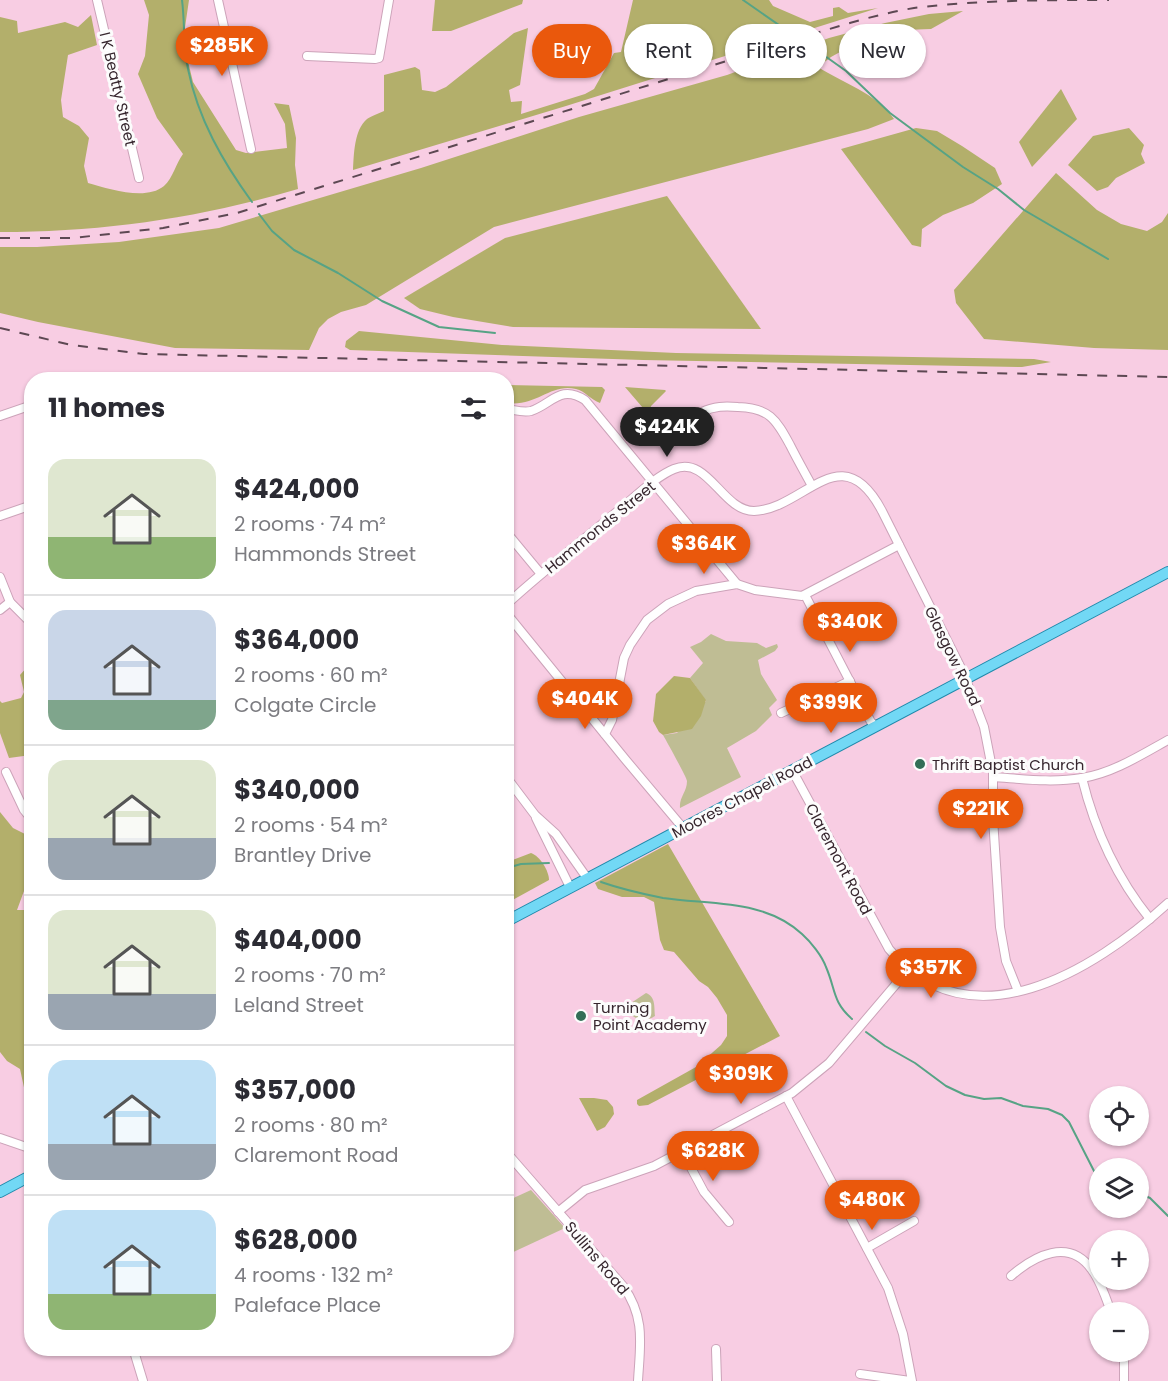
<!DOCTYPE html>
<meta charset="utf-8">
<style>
:root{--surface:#fff;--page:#f7f7f7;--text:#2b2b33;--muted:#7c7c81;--line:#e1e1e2;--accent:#ea580c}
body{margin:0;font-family:Poppins,sans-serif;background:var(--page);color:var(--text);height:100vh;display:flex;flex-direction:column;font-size:22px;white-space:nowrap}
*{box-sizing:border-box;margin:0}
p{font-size:20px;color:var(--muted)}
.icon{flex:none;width:33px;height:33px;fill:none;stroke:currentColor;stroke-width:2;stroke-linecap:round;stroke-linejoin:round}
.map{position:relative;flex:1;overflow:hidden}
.side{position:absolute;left:24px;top:372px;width:490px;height:984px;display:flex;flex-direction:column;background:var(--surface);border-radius:24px;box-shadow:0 2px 4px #0004}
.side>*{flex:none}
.top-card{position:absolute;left:532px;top:24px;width:544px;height:54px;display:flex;gap:12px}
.fabs{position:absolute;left:1089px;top:1086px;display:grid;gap:12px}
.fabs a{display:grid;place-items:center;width:60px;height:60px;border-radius:50%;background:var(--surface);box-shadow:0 2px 4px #0004;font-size:30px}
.price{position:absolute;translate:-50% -51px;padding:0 14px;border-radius:21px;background:var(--accent);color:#fff;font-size:20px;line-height:39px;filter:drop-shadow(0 2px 3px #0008)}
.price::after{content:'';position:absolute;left:50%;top:36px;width:18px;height:14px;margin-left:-9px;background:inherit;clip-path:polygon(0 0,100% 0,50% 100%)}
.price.on{background:#222;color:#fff}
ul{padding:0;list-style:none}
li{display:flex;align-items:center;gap:18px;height:150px;padding:0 24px}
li+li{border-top:2px solid var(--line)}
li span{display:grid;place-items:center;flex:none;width:168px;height:120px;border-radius:18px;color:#555}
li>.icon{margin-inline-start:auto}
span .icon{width:72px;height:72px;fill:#fffc;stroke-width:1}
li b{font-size:26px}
h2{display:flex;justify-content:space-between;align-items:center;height:72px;padding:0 24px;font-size:26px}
.pill{padding:0 21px;border-radius:27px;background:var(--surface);box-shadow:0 2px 4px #0004;font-size:21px;line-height:54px}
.pill.on{background:var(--accent);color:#fff}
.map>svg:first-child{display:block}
.green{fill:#bfbd94}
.forest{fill:#b3af6b}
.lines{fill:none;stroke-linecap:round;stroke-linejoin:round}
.stream{stroke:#57a385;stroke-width:2}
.minor-casing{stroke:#cca3b9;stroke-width:10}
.major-casing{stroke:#2089ab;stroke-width:12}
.minor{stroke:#fff;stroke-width:8}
.major{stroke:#72d8f5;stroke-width:10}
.rail{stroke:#5d4853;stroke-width:2;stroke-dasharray:10 10;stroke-linecap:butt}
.poi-dot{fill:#336e57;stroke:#fcfcfc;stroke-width:2}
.labels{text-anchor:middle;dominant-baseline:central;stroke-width:6;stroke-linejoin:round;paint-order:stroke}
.street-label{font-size:15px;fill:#36262e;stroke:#fcfcfc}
.poi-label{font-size:15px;fill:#36262e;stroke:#fcfcfc;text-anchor:start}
</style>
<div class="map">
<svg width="1168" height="1381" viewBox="0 0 1168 1381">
<rect width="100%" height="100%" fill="#f8cde3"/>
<g class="green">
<path d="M 711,634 L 726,641 L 757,643 L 766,648 L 777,644 L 778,647 L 775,651 L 758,660 L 761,674 L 777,700 L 769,708 L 772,715 L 756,731 L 727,748 L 741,777 L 680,808 C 679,797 687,792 687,781 C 687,778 667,742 663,735 L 677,733 L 706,701 L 690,678 L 703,663 L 690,647 L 701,642 Z"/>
<path d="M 646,993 C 656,997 654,1007 655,1016 C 644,1023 632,1020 627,1008 L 628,1005 Z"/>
<path d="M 531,1190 L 565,1228 L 507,1255 L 507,1201 Z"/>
</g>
<g class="forest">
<path d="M 144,0 L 189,0 L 183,41 L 193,82 L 236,150 L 246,153 L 287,148 L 285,124 L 274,103 L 289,105 L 296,138 L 295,165 L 298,189 C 199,218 103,232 0,232 L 0,17 L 17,21 L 18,33 L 65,22 L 78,27 L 91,15 L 97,45 L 68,55 L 61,100 L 63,117 L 79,126 L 89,138 L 84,166 L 88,183 C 109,189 146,201 164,186 C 173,178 176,163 183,154 L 157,118 L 138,74 L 145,56 L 149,15 Z"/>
<path d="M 435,0 L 523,0 L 522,4 L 451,31 L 432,31 Z"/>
<path d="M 633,0 L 769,0 L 773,6 L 810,22 L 833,16 L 833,8 L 839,7 L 848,13 L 878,8 L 566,106 L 353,170 C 354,154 354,130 367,119 C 371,116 378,114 384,111 L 384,75 L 415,67 L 420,70 L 422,90 L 435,92 L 446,87 L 514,33 L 528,28 L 520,85 L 509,90 L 511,102 L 522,101 L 521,114 L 585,94 L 594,89 L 614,53 L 621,52 Z"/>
<path d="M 963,11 L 931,29 L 904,30 L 849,47 L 831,57 L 818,67 C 843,83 876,93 894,119 L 868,129 L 494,227 L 366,305 L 341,312 L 328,319 L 319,328 L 309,350 L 175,348 L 38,322 L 0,313 L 0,247 L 37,247 L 119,242 L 219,228 L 421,168 L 579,117 L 727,75 L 829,38 L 885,23 L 929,14 Z"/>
<path d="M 1061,89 L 1077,119 L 1032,167 L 1019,142 Z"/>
<path d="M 916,128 L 937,131 L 962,146 L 995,168 L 1002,184 L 973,203 L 943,215 L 922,229 L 921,247 L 912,245 L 841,149 Z"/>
<path d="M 1129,128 L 1144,145 L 1141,154 L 1145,163 L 1116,178 L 1108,187 L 1097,191 L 1068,165 L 1093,136 Z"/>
<path d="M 1056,173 L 1097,210 L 1121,224 L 1147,231 L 1162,222 L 1168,213 L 1168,350 L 1094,348 L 984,339 L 956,303 L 954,290 Z"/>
<path d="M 667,196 L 761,329 L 513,327 L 453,317 L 420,309 L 404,298 L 505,238 Z"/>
<path d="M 359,331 L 502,345 L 676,353 L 1034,359 L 1051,362 L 1022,367 L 643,360 L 350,350 L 345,347 L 346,341 Z"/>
<path d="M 507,385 L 602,387 L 605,390 L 600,403 C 591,400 585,391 576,389 C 550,383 537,407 507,403 Z"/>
<path d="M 625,387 L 665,390 L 666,391 L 651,406 L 649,415 Z"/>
<path d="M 28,666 L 32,667 L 31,755 L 9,758 L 0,733 L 0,701 L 2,703 L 21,698 L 24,692 L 20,675 Z"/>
<path d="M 674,676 L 690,678 L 706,700 L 701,716 L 692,729 L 663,735 L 659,732 L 653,721 L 656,694 Z"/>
<path d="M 0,812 L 13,828 L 31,837 L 31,872 L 17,910 L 31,910 L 31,1104 L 25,1092 L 20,1069 L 7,1061 L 0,1052 Z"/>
<path d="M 668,844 L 780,1036 L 648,1105 L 639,1106 L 637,1104 L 637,1100 L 696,1067 L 721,1045 L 727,1036 L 727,1015 L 717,998 L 708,987 L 699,981 L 674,952 L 664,950 L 660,940 L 654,902 L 644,897 L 622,897 L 598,889 L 595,883 Z"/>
<path d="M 531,853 C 540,856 549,871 549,880 L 507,903 L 507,862 Z"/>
<path d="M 594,1098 L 607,1100 L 613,1107 L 614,1114 L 605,1127 L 597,1131 L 579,1098 Z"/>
</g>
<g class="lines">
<g class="stream">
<path d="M 182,0 C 185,23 183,46 188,69 C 198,119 223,162 252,202"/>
<path d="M 743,0 L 789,32"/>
<path d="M 804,41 L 846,71 L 890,113 L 963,167 L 998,189 L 1024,210 L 1108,259"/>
<path d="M 259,214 L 272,231 L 294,250 L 338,273 L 382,301 L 439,327 L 495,333"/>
<path d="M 507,868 L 521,864 L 549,863"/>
<path d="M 601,882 C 621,889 643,894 663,898 C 711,905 764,899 802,934 C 811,942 822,956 826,967 C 836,990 832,1001 852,1019"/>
<path d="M 866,1032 L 885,1046 L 915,1063 L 946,1086 L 965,1095 L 984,1099 L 1001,1098 L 1023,1106 L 1048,1109 L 1062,1115 L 1069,1122 L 1094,1171 L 1100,1174"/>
<path d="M 1138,1193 L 1150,1198 L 1168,1216"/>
</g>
<g class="minor-casing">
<g id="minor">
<path d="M 97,0 L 139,178"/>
<path d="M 218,0 L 251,149"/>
<path d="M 307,56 L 375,59 L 379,58 L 389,0"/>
<path d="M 507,409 C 515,410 523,413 531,411 C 552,404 560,384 585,400 L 737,584"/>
<path d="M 702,412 C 714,406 725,406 738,407 C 769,408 776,419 790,445 C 797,459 805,473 812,486"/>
<path d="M 0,416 L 32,405"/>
<path d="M 0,516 L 32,505"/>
<path d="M 507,533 L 541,574"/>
<path d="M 0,577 L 10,602 L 32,624"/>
<path d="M 805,595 L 871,722 L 876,726"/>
<path d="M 507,604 C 543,571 582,541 619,510 C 634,498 656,476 674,469 C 708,455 722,511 754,511 C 805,509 841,434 882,511 L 963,672 L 984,727 L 993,773 L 993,818 L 1000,927 L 1006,961 L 1018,991"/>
<path d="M 0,610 L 10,602"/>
<path d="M 507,614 L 625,759 L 683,828"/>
<path d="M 781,713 L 850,681"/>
<path d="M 605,734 L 612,720 L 624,658 L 630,645 L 647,620 L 668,604 L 696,591 L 737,584 L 755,590 L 802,596 L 899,545"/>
<path d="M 792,770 L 889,949 C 970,1047 1094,971 1168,903"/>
<path d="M 6,772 L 24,810 L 32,820"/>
<path d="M 993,777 C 1023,779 1052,783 1082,778 C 1113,773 1141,755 1168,740"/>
<path d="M 507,778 L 535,815 L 556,834 L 587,878"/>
<path d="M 1082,778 C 1095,831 1116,877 1150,919"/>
<path d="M 536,818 L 570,887"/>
<path d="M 786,1096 L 888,1288 L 903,1334 L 912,1381"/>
<path d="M 0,1138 L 32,1149"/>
<path d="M 682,1151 L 704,1192 L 729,1222"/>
<path d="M 507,1153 L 623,1286 C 646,1318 640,1345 638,1381"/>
<path d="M 558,1212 L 585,1190 L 654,1166 L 792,1093 L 829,1063 L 908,970"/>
<path d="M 867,1248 L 914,1221"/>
<path d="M 1011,1276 C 1034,1256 1069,1237 1092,1270 C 1101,1282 1106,1298 1111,1312"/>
<path d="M 133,1348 L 143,1381"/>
<path d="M 716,1349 L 717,1381"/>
<path d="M 860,1374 L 910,1381"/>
<path d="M 1124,1381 L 1124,1352"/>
</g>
</g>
<g class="major-casing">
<g id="major">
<path d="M 507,921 L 1168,572"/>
<path d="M 0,1192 L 32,1175"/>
</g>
</g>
<use href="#minor" class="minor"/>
<use href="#major" class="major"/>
<g class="rail">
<path d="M 0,238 L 73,238 L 163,228 L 237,213 L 807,36 C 842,25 878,14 914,8 C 978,0 1044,0 1109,0"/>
<path d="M 0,328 L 71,345 L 144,354 L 1168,377"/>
</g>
</g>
<g class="poi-dot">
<circle cx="920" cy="764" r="6"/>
<circle cx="581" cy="1016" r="6"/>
</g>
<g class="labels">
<g class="street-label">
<text transform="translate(118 89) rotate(77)">I K Beatty Street</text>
<text transform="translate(600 527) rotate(-39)">Hammonds Street</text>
<text transform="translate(953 656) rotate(64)">Glasgow Road</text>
<text transform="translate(742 797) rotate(-28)">Moores Chapel Road</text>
<text transform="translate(839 859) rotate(62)">Claremont Road</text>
<text transform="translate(597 1258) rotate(50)">Sullins Road</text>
</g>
<g class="poi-label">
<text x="932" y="764">Thrift Baptist Church</text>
<text x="593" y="1007">Turning<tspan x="593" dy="17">Point Academy</tspan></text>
</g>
</g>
</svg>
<div class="fabs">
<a><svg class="icon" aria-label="locate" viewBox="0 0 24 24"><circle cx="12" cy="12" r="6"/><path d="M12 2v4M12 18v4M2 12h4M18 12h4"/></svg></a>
<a><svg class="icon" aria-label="layers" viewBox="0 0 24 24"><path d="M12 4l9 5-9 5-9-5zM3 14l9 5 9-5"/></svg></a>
<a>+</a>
<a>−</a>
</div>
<b class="price" style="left:222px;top:77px">$285K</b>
<b class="price on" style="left:667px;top:458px">$424K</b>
<b class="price" style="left:704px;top:575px">$364K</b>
<b class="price" style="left:850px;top:653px">$340K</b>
<b class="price" style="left:585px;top:730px">$404K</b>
<b class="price" style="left:831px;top:734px">$399K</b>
<b class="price" style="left:981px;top:840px">$221K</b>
<b class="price" style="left:931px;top:999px">$357K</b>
<b class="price" style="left:741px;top:1105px">$309K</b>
<b class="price" style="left:713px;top:1182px">$628K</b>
<b class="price" style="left:872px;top:1231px">$480K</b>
<div class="top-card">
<a class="pill on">Buy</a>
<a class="pill">Rent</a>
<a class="pill">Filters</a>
<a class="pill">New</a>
</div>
<section class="side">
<h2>11 homes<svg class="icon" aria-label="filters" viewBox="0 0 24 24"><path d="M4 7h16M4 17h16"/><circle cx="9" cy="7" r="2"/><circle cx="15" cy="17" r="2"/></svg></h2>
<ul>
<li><span style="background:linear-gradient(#dfe7d0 65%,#8fb573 0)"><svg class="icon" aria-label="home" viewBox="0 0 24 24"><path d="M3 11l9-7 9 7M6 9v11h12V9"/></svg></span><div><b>$424,000</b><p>2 rooms · 74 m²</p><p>Hammonds Street</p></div></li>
<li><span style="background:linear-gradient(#c9d6e8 75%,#7fa58c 0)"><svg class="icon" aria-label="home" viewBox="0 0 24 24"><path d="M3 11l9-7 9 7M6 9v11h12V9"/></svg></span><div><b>$364,000</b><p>2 rooms · 60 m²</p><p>Colgate Circle</p></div></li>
<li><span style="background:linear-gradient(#dfe7d0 65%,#9aa5b1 0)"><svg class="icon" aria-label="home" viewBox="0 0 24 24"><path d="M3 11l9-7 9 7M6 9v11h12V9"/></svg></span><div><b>$340,000</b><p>2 rooms · 54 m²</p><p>Brantley Drive</p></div></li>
<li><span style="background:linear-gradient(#dfe7d0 70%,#9aa5b1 0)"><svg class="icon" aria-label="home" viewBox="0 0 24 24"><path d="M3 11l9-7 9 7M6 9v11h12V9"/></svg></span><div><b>$404,000</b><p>2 rooms · 70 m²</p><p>Leland Street</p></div></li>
<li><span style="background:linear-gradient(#bfe0f5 70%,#9aa5b1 0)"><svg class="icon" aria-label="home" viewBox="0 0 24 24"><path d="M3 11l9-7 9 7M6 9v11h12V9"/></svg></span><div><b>$357,000</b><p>2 rooms · 80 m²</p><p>Claremont Road</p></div></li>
<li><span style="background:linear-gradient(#bfe0f5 70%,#8fb573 0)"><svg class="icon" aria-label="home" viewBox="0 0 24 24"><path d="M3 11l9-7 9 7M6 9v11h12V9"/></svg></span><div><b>$628,000</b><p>4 rooms · 132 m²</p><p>Paleface Place</p></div></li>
</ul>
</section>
</div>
